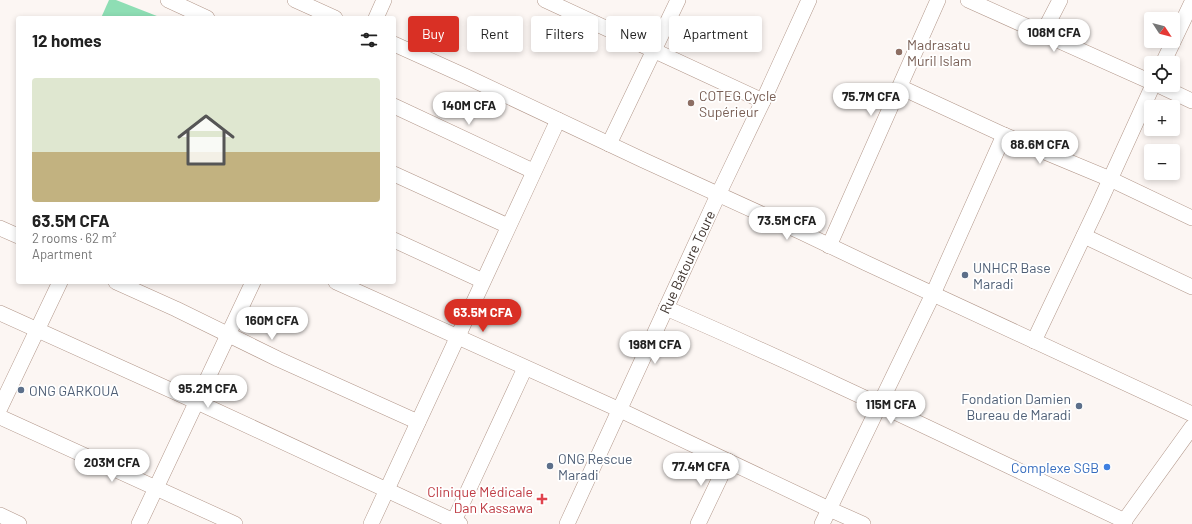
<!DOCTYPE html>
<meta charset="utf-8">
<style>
:root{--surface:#fff;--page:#f2f2f2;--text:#222;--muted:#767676;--accent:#d93025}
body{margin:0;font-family:Barlow,sans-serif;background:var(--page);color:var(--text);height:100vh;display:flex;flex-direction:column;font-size:15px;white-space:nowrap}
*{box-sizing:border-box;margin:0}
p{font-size:13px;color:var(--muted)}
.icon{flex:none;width:22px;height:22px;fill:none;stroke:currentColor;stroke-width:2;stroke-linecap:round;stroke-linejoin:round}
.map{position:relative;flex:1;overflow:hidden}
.details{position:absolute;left:16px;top:16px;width:380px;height:268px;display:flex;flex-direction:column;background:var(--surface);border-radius:4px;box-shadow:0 2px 6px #0003}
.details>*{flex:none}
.hud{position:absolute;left:408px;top:16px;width:380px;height:36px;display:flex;gap:8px}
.needle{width:26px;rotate:126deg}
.buttons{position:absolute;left:1144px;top:12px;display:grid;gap:8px}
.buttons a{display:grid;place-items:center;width:36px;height:36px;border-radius:4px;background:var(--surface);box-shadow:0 2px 6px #0003;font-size:20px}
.price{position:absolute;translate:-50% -34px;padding:0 9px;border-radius:14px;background:#fff;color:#222;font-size:13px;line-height:26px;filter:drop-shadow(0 1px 2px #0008)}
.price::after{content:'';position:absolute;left:50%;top:24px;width:12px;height:9px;margin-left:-6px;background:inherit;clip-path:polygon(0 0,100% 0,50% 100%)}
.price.current{background:var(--accent);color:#fff}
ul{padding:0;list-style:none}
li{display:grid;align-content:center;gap:8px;height:212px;padding:0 16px}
li span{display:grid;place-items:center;height:124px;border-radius:4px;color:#555}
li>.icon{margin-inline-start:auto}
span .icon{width:72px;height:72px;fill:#fffc;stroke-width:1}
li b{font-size:17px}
h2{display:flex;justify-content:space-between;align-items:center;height:48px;padding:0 16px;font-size:17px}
.tag{padding:0 14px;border-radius:4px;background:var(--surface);box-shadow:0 2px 6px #0003;font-size:14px;line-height:36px}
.tag.current{background:var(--accent);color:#fff}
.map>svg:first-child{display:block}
.green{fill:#8edeb4}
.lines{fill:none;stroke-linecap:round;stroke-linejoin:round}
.minor-casing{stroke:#b2978a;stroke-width:16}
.minor{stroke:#fff;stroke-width:15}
.education-dot{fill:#8d6e63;stroke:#fff;stroke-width:1.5}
.service-dot{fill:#5c6f8a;stroke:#fff;stroke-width:1.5}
.shop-dot{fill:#3f7fe0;stroke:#fff;stroke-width:1.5}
.health-dot{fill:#e0444e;stroke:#fff;stroke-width:1.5}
.labels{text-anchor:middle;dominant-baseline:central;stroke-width:3.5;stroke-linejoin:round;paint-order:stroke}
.education-label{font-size:14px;fill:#785e54;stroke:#fff;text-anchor:start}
.street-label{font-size:14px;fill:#3c312b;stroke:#fff}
.service-label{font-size:14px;fill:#4e5e75;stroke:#fff;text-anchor:start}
.shop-label{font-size:14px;fill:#366cbe;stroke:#fff;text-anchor:end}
.health-label{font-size:14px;fill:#be3a42;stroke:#fff;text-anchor:end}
</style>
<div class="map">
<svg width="1192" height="524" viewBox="0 0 1192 524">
<rect width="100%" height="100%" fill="#fcf6f3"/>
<path class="green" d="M 109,0 L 116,0 L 162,18 L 101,18 Z"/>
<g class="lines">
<g class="minor-casing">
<g id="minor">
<path d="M 168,0 L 207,18"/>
<path d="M 295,0 L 335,18"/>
<path d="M 545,0 L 763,101"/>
<path d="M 968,0 L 1151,82"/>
<path d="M 376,18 L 384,0"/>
<path d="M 1043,33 L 1060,0"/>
<path d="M 394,44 L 465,76 L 643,160 L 801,232 L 866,263 L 1192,414"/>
<path d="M 1163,63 L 1192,2"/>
<path d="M 1158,85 L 1192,101"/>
<path d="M 900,87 L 1004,135 L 1110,179 L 1192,218"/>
<path d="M 394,106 L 533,171"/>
<path d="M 609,144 L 678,0"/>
<path d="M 394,174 L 508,226"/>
<path d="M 0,228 L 18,236"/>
<path d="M 1084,236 L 1192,287"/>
<path d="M 394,240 L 483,281"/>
<path d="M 829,246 L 938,0"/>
<path d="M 116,282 L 176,309 L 278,359 L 418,422"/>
<path d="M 336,282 L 620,410 L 829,509 L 863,524"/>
<path d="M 666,308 C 821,375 972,449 1125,521"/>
<path d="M 0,313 L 197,402 L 460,524"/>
<path d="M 1034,341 L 1098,206 L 1153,85"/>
<path d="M 0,408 L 60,282"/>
<path d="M 0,417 L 235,524"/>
<path d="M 0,515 L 19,524"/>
<path d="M 454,521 L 525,368"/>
<path d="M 139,524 L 253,282"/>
<path d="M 371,524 L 558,120"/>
<path d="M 567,524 L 718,195 L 763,101 L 809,0"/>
<path d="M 698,524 L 728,461"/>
<path d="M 822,524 L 933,294 L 1004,135"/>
<path d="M 1122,524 L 1192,427"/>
</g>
</g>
<use href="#minor" class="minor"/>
</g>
<g class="education-dot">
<circle cx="899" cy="52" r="4"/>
<circle cx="691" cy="103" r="4"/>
</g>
<g class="service-dot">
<circle cx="965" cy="275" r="4"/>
<circle cx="21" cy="390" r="4"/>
<circle cx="1079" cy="406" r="4"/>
<circle cx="550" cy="466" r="4"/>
</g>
<circle class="shop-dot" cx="1107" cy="467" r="4"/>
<path class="health-dot" d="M540 493h4v4h4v4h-4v4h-4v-4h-4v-4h4z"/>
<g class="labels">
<g class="education-label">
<text x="907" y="44">Madrasatu<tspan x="907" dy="16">Muril Islam</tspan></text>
<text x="699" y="95">COTEG Cycle<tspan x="699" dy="16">Supérieur</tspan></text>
</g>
<g class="street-label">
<text transform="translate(687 262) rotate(-65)">Rue Batoure Toure</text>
</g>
<g class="service-label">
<text x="973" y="267">UNHCR Base<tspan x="973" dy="16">Maradi</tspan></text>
<text x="29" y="390">ONG GARKOUA</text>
<text x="1071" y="398" text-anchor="end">Fondation Damien<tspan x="1071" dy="16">Bureau de Maradi</tspan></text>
<text x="558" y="458">ONG Rescue<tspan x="558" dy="16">Maradi</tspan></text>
</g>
<g class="shop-label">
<text x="1099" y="467">Complexe SGB</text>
</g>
<g class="health-label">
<text x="533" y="491">Clinique Médicale<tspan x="533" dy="16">Dan Kassawa</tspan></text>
</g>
</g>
</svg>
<div class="buttons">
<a><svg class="needle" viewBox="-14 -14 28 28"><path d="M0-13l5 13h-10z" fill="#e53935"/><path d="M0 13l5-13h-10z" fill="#767676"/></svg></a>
<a><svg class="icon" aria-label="locate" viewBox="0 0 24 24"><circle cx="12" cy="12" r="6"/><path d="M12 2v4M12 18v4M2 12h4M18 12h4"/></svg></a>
<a>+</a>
<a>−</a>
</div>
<b class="price" style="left:1054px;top:53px">108M CFA</b>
<b class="price" style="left:871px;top:117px">75.7M CFA</b>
<b class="price" style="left:469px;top:126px">140M CFA</b>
<b class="price" style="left:1040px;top:165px">88.6M CFA</b>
<b class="price" style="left:787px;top:241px">73.5M CFA</b>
<b class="price current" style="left:483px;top:333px">63.5M CFA</b>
<b class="price" style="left:272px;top:341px">160M CFA</b>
<b class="price" style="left:655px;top:365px">198M CFA</b>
<b class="price" style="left:208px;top:409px">95.2M CFA</b>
<b class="price" style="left:891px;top:425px">115M CFA</b>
<b class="price" style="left:112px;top:483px">203M CFA</b>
<b class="price" style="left:701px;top:487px">77.4M CFA</b>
<div class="hud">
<a class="tag current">Buy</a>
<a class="tag">Rent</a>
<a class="tag">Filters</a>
<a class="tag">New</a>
<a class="tag">Apartment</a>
</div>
<section class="details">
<h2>12 homes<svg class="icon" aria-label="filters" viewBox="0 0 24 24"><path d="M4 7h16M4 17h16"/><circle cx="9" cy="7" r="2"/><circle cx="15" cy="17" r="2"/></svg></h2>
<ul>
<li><span style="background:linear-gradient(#dfe7d0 60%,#c2b280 0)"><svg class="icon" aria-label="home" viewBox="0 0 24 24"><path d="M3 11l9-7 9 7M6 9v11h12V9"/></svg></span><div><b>63.5M CFA</b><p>2 rooms · 62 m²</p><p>Apartment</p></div></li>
</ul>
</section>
</div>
